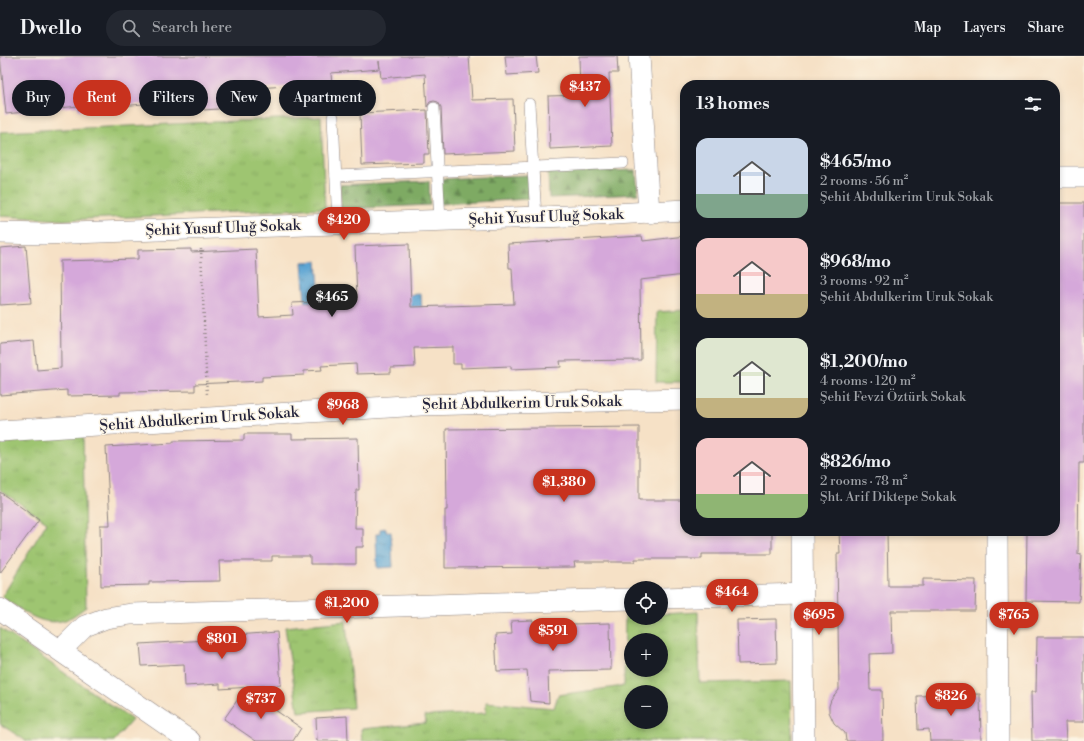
<!DOCTYPE html>
<meta charset="utf-8">
<style>
:root{--surface:#171b24;--page:#242831;--text:#f1f3f6;--muted:#9ea1a6;--line:#363941;--accent:#c8321e}
body{margin:0;font-family:"Libre Bodoni",serif;background:var(--page);color:var(--text);height:100vh;display:flex;flex-direction:column;font-size:15px;white-space:nowrap}
*{box-sizing:border-box;margin:0}
p{font-size:13px;color:var(--muted)}
.icon{flex:none;width:22px;height:22px;fill:none;stroke:currentColor;stroke-width:2;stroke-linecap:round;stroke-linejoin:round}
.map{position:relative;flex:1;overflow:hidden}
.side{position:absolute;left:680px;top:24px;width:380px;height:456px;display:flex;flex-direction:column;background:var(--surface);border-radius:16px;box-shadow:0 2px 6px #0003}
.side>*{flex:none}
.hud{position:absolute;left:12px;top:24px;width:380px;height:36px;display:flex;gap:8px}
.fabs{position:absolute;left:624px;top:525px;display:grid;gap:8px}
.fabs a{display:grid;place-items:center;width:44px;height:44px;border-radius:50%;background:var(--surface);box-shadow:0 2px 6px #0003;font-size:20px}
.price{position:absolute;translate:-50% -34px;padding:0 9px;border-radius:14px;background:var(--accent);color:#fff;font-size:13px;line-height:26px;filter:drop-shadow(0 1px 2px #0008)}
.price::after{content:'';position:absolute;left:50%;top:24px;width:12px;height:9px;margin-left:-6px;background:inherit;clip-path:polygon(0 0,100% 0,50% 100%)}
.price.selected{background:#222;color:#fff}
ul{padding:0;list-style:none}
li{display:flex;align-items:center;gap:12px;height:100px;padding:0 16px}
li span{display:grid;place-items:center;flex:none;width:112px;height:80px;border-radius:12px;color:#555}
li>.icon{margin-inline-start:auto}
span .icon{width:48px;height:48px;fill:#fffc;stroke-width:1}
li b{font-size:17px}
h2{display:flex;justify-content:space-between;align-items:center;height:48px;padding:0 16px;font-size:17px}
.tag{padding:0 14px;border-radius:18px;background:var(--surface);box-shadow:0 2px 6px #0003;font-size:14px;line-height:36px}
.tag.selected{background:var(--accent);color:#fff}
header{display:flex;align-items:center;gap:24px;box-sizing:border-box;height:56px;padding:0 20px;background:var(--surface);border-bottom:1px solid var(--line)}
header strong{font-size:19px}
nav{display:flex;gap:22px;margin-inline-start:auto;font-size:14px}
.search{width:280px;height:36px;background:var(--page);display:flex;align-items:center;gap:10px;box-sizing:border-box;padding:0 14px;border-radius:22px;color:var(--muted);font-size:15px}
.map>svg:first-child{display:block}
.grass{fill:url(#grass-tufts);stroke:#607456;fill-rule:evenodd}
.forest{fill:url(#forest-firs);stroke:#50664f}
.water{fill:url(#water-ripples);stroke:#3f6387}
.building{fill:#d5a8da}
.lines{fill:none;stroke-linecap:round;stroke-linejoin:round}
.lane-casing{stroke:#8c8280;stroke-width:12}
.street-casing{stroke:#8c8280;stroke-width:22}
.path{stroke:#8c8280;stroke-width:2.5;stroke-dasharray:1 3;stroke-linecap:butt}
.lane{stroke:#fff;stroke-width:11}
.street{stroke:#fff;stroke-width:21}
.labels{text-anchor:middle;dominant-baseline:central;stroke-width:3;stroke-linejoin:round;paint-order:stroke}
.street-label{font-size:15px;fill:#22223b;stroke:#fcf5e5}
</style>
<header>
<strong>Dwello</strong>
<div class="search"><svg class="icon" aria-label="search" viewBox="0 0 24 24"><circle cx="10" cy="10" r="6"/><path d="M15 15l6 6"/></svg>Search here</div>
<nav><a>Map</a><a>Layers</a><a>Share</a></nav>
</header>
<div class="map">
<svg width="1084" height="685" viewBox="0 0 1084 685">
<defs>
<pattern id="grass-tufts" width="24" height="20" patternUnits="userSpaceOnUse"><rect width="24" height="20" fill="#9ec571"/><path d="M3 7l-1-3M5 7V3M7 7l1-3M15 17l-1-3M17 17v-4M19 17l1-3" fill="none" stroke="#88a963"/></pattern>
<pattern id="forest-firs" width="22" height="20" patternUnits="userSpaceOnUse"><rect width="22" height="20" fill="#7eaa63"/><path d="M5 1l3.5 6h-7zM16 11l3.5 6h-7z" fill="#678a53"/></pattern>
<pattern id="water-ripples" width="26" height="14" patternUnits="userSpaceOnUse"><rect width="26" height="14" fill="#5ca4d3"/><path d="M2 4q2-2 4 0t4 0M15 11q2-2 4 0t4 0" fill="none" stroke="#4c85ac"/></pattern>
</defs>
<rect width="100%" height="100%" fill="#fcf5e5"/>
<filter id="ink" filterUnits="userSpaceOnUse"><feTurbulence type="fractalNoise" baseFrequency=".025" numOctaves="2"/><feDisplacementMap in="SourceGraphic" scale="8" xChannelSelector="R" yChannelSelector="G"/><feConvolveMatrix kernelMatrix="1 2 1 2 8 2 1 2 1" color-interpolation-filters="sRGB"/></filter>
<filter id="wash" filterUnits="userSpaceOnUse"><feTurbulence type="fractalNoise" baseFrequency=".012" numOctaves="4" result="noise"/><feDisplacementMap in="SourceGraphic" scale="16" xChannelSelector="R" yChannelSelector="G"/><feGaussianBlur stdDeviation="0.9" result="paint"/><feColorMatrix in="noise" values="0 0 0 0 0 0 0 0 0 0 0 0 0 0 0 0 0 1.4 0 .05"/><feComposite in="paint" operator="in"/></filter>
<g filter="url(#wash)">
<rect width="100%" height="100%" fill="#f6e1c6"/>
<g class="grass">
<path d="M 321,61 L 325,152 L 64,164 L 0,160 L 0,76 Z"/>
<path d="M 685,254 L 685,326 L 656,326 L 657,256 Z"/>
<path d="M 83,378 L 86,551 C 80,555 72,562 65,564 C 41,572 21,553 2,541 L 47,466 L 0,434 L 0,387 Z"/>
<path d="M 698,556 L 700,627 L 791,625 L 792,685 L 362,685 L 361,673 L 426,667 L 425,660 L 486,657 L 486,646 L 554,652 L 558,639 L 624,630 L 625,560 L 631,560 L 631,562 L 661,562 L 661,558 ZM 631,584 L 661,584 L 661,614 L 631,614 ZM 631,636 L 661,636 L 661,666 L 631,666 Z"/>
<path d="M 346,565 L 353,652 L 298,656 L 285,571 Z"/>
<path d="M 0,572 L 132,664 L 114,685 L 26,685 L 0,668 Z"/>
</g>
<g class="forest">
<path d="M 636,114 L 638,138 L 549,142 L 548,117 Z"/>
<path d="M 528,119 L 529,143 L 440,148 L 439,123 Z"/>
<path d="M 429,125 L 430,149 L 341,153 L 340,129 Z"/>
</g>
<g class="water">
<path d="M 317,205 L 320,245 L 305,246 L 302,206 Z"/>
<path d="M 421,238 L 423,272 L 406,273 L 404,239 Z"/>
<path d="M 386,472 L 386,476 L 391,476 L 393,511 L 377,512 L 376,478 L 380,478 L 380,473 Z"/>
</g>
<g id="blocks">
<g class="building">
<path d="M 0,0 L 469,0 L 472,44 L 513,43 L 515,95 L 443,98 L 441,51 L 438,46 L 434,45 L 430,46 L 427,51 L 425,18 L 381,22 L 379,5 L 380,13 L 331,17 L 332,30 L 313,33 L 312,28 L 231,34 L 232,52 L 204,54 L 203,43 L 143,51 L 143,48 L 78,54 L 78,50 L 6,58 Z"/>
<path d="M 505,0 L 536,0 L 538,17 L 507,19 Z"/>
<path d="M 579,0 L 617,0 L 618,17 L 609,17 L 612,90 L 550,93 L 548,40 L 580,39 Z"/>
<path d="M 427,54 L 429,98 L 424,98 L 424,107 L 362,109 L 360,57 Z"/>
<path d="M 1055,147 L 1084,147 L 1084,407 L 1079,407 L 1078,498 L 1081,497 L 1079,546 L 1026,545 L 1027,475 L 1055,475 Z"/>
<path d="M 642,180 L 643,185 L 685,180 L 685,219 L 640,224 L 641,304 L 560,305 L 561,311 L 511,313 L 511,310 L 461,312 L 461,308 L 453,308 L 453,291 L 414,292 L 415,311 L 391,312 L 391,317 L 357,318 L 356,308 L 321,310 L 322,314 L 304,315 L 304,319 L 262,321 L 262,325 L 195,328 L 195,335 L 120,336 L 120,339 L 67,340 L 67,334 L 0,339 L 0,288 L 34,285 L 37,314 L 61,312 L 60,205 L 138,203 L 138,194 L 191,193 L 191,196 L 256,193 L 259,261 L 293,259 L 292,247 L 357,244 L 355,190 L 409,188 L 411,251 L 514,248 L 512,212 L 509,212 L 508,188 Z"/>
<path d="M 26,190 L 31,247 L 0,249 L 0,192 Z"/>
<path d="M 639,371 L 639,444 L 685,444 L 685,475 L 772,475 L 772,498 L 702,498 L 702,503 L 635,503 L 635,506 L 574,506 L 575,511 L 445,512 L 445,454 L 447,454 L 446,373 Z"/>
<path d="M 244,378 L 292,378 L 292,383 L 358,382 L 359,434 L 356,434 L 355,472 L 363,472 L 363,491 L 356,491 L 356,508 L 310,508 L 310,500 L 272,500 L 272,505 L 219,505 L 220,525 L 149,526 L 149,529 L 101,530 L 100,469 L 110,469 L 106,391 L 173,387 L 173,385 L 244,384 Z"/>
<path d="M 0,436 L 39,464 L 0,517 Z"/>
<path d="M 839,475 L 887,475 L 888,530 L 923,530 L 923,523 L 976,524 L 975,555 L 891,555 L 892,597 L 869,598 L 870,634 L 882,634 L 883,685 L 846,685 L 845,677 L 834,667 L 829,656 L 829,650 L 831,644 L 839,634 L 837,498 L 840,498 Z"/>
<path d="M 776,563 L 777,607 L 738,608 L 737,564 Z"/>
<path d="M 533,564 L 533,569 L 610,567 L 611,614 L 548,615 L 549,647 L 530,645 L 527,614 L 497,615 L 495,579 L 512,578 L 511,565 Z"/>
<path d="M 277,576 L 281,629 L 220,633 L 220,628 L 185,630 L 184,608 L 142,610 L 140,588 L 223,583 L 223,580 Z"/>
<path d="M 1037,581 L 1084,581 L 1084,666 L 1065,666 L 1066,685 L 1032,685 L 1031,636 L 1036,636 Z"/>
<path d="M 245,633 L 301,672 L 293,685 L 256,685 L 224,663 Z"/>
<path d="M 980,638 L 981,685 L 930,685 L 929,673 L 918,674 L 917,640 Z"/>
<path d="M 347,660 L 348,685 L 317,685 L 316,662 Z"/>
</g>
</g>
</g>
<g filter="url(#ink)">
<use href="#blocks" fill-opacity="0" stroke="#8c8280" stroke-width="1"/>
<g class="lines">
<g class="lane-casing">
<g id="lane">
<path d="M 529,48 L 536,161"/>
<path d="M 434,52 L 440,165"/>
<path d="M 333,61 L 338,168"/>
<path d="M 336,120 L 623,107"/>
</g>
</g>
<g class="street-casing">
<g id="street">
<path d="M 639,0 L 649,157"/>
<path d="M 1055,121 L 1084,121"/>
<path d="M 0,177 L 43,178 L 597,159 L 685,154"/>
<path d="M 0,375 L 421,349 L 685,343"/>
<path d="M 802,475 L 804,685"/>
<path d="M 997,475 L 998,685"/>
<path d="M 661,542 L 802,538"/>
<path d="M 0,553 L 190,685"/>
<path d="M 61,594 L 85,570 L 106,562 L 131,558 L 631,543"/>
</g>
</g>
<path class="path" d="M 201,193 L 207,340"/>
<use href="#lane" class="lane"/>
<use href="#street" class="street"/>
</g>
</g>
<g class="labels">
<g class="street-label">
<text transform="translate(546 161) rotate(-2)">Şehit Yusuf Uluğ Sokak</text>
<text transform="translate(223 172) rotate(-2)">Şehit Yusuf Uluğ Sokak</text>
<text transform="translate(522 347) rotate(-1)">Şehit Abdulkerim Uruk Sokak</text>
<text transform="translate(199 363) rotate(-4)">Şehit Abdulkerim Uruk Sokak</text>
</g>
</g>
</svg>
<div class="fabs">
<a><svg class="icon" aria-label="locate" viewBox="0 0 24 24"><circle cx="12" cy="12" r="6"/><path d="M12 2v4M12 18v4M2 12h4M18 12h4"/></svg></a>
<a>+</a>
<a>−</a>
</div>
<b class="price" style="left:585px;top:52px">$437</b>
<b class="price" style="left:344px;top:185px">$420</b>
<b class="price selected" style="left:332px;top:262px">$465</b>
<b class="price" style="left:343px;top:370px">$968</b>
<b class="price" style="left:564px;top:447px">$1,380</b>
<b class="price" style="left:732px;top:557px">$464</b>
<b class="price" style="left:347px;top:568px">$1,200</b>
<b class="price" style="left:819px;top:580px">$695</b>
<b class="price" style="left:1014px;top:580px">$765</b>
<b class="price" style="left:553px;top:596px">$591</b>
<b class="price" style="left:222px;top:604px">$801</b>
<b class="price" style="left:951px;top:661px">$826</b>
<b class="price" style="left:261px;top:664px">$737</b>
<div class="hud">
<a class="tag">Buy</a>
<a class="tag selected">Rent</a>
<a class="tag">Filters</a>
<a class="tag">New</a>
<a class="tag">Apartment</a>
</div>
<section class="side">
<h2>13 homes<svg class="icon" aria-label="filters" viewBox="0 0 24 24"><path d="M4 7h16M4 17h16"/><circle cx="9" cy="7" r="2"/><circle cx="15" cy="17" r="2"/></svg></h2>
<ul>
<li><span style="background:linear-gradient(#c9d6e8 70%,#7fa58c 0)"><svg class="icon" aria-label="home" viewBox="0 0 24 24"><path d="M3 11l9-7 9 7M6 9v11h12V9"/></svg></span><div><b>$465/mo</b><p>2 rooms · 56 m²</p><p>Şehit Abdulkerim Uruk Sokak</p></div></li>
<li><span style="background:linear-gradient(#f6c9c9 70%,#c2b280 0)"><svg class="icon" aria-label="home" viewBox="0 0 24 24"><path d="M3 11l9-7 9 7M6 9v11h12V9"/></svg></span><div><b>$968/mo</b><p>3 rooms · 92 m²</p><p>Şehit Abdulkerim Uruk Sokak</p></div></li>
<li><span style="background:linear-gradient(#dfe7d0 75%,#c2b280 0)"><svg class="icon" aria-label="home" viewBox="0 0 24 24"><path d="M3 11l9-7 9 7M6 9v11h12V9"/></svg></span><div><b>$1,200/mo</b><p>4 rooms · 120 m²</p><p>Şehit Fevzi Öztürk Sokak</p></div></li>
<li><span style="background:linear-gradient(#f6c9c9 70%,#8fb573 0)"><svg class="icon" aria-label="home" viewBox="0 0 24 24"><path d="M3 11l9-7 9 7M6 9v11h12V9"/></svg></span><div><b>$826/mo</b><p>2 rooms · 78 m²</p><p>Şht. Arif Diktepe Sokak</p></div></li>
</ul>
</section>
</div>
